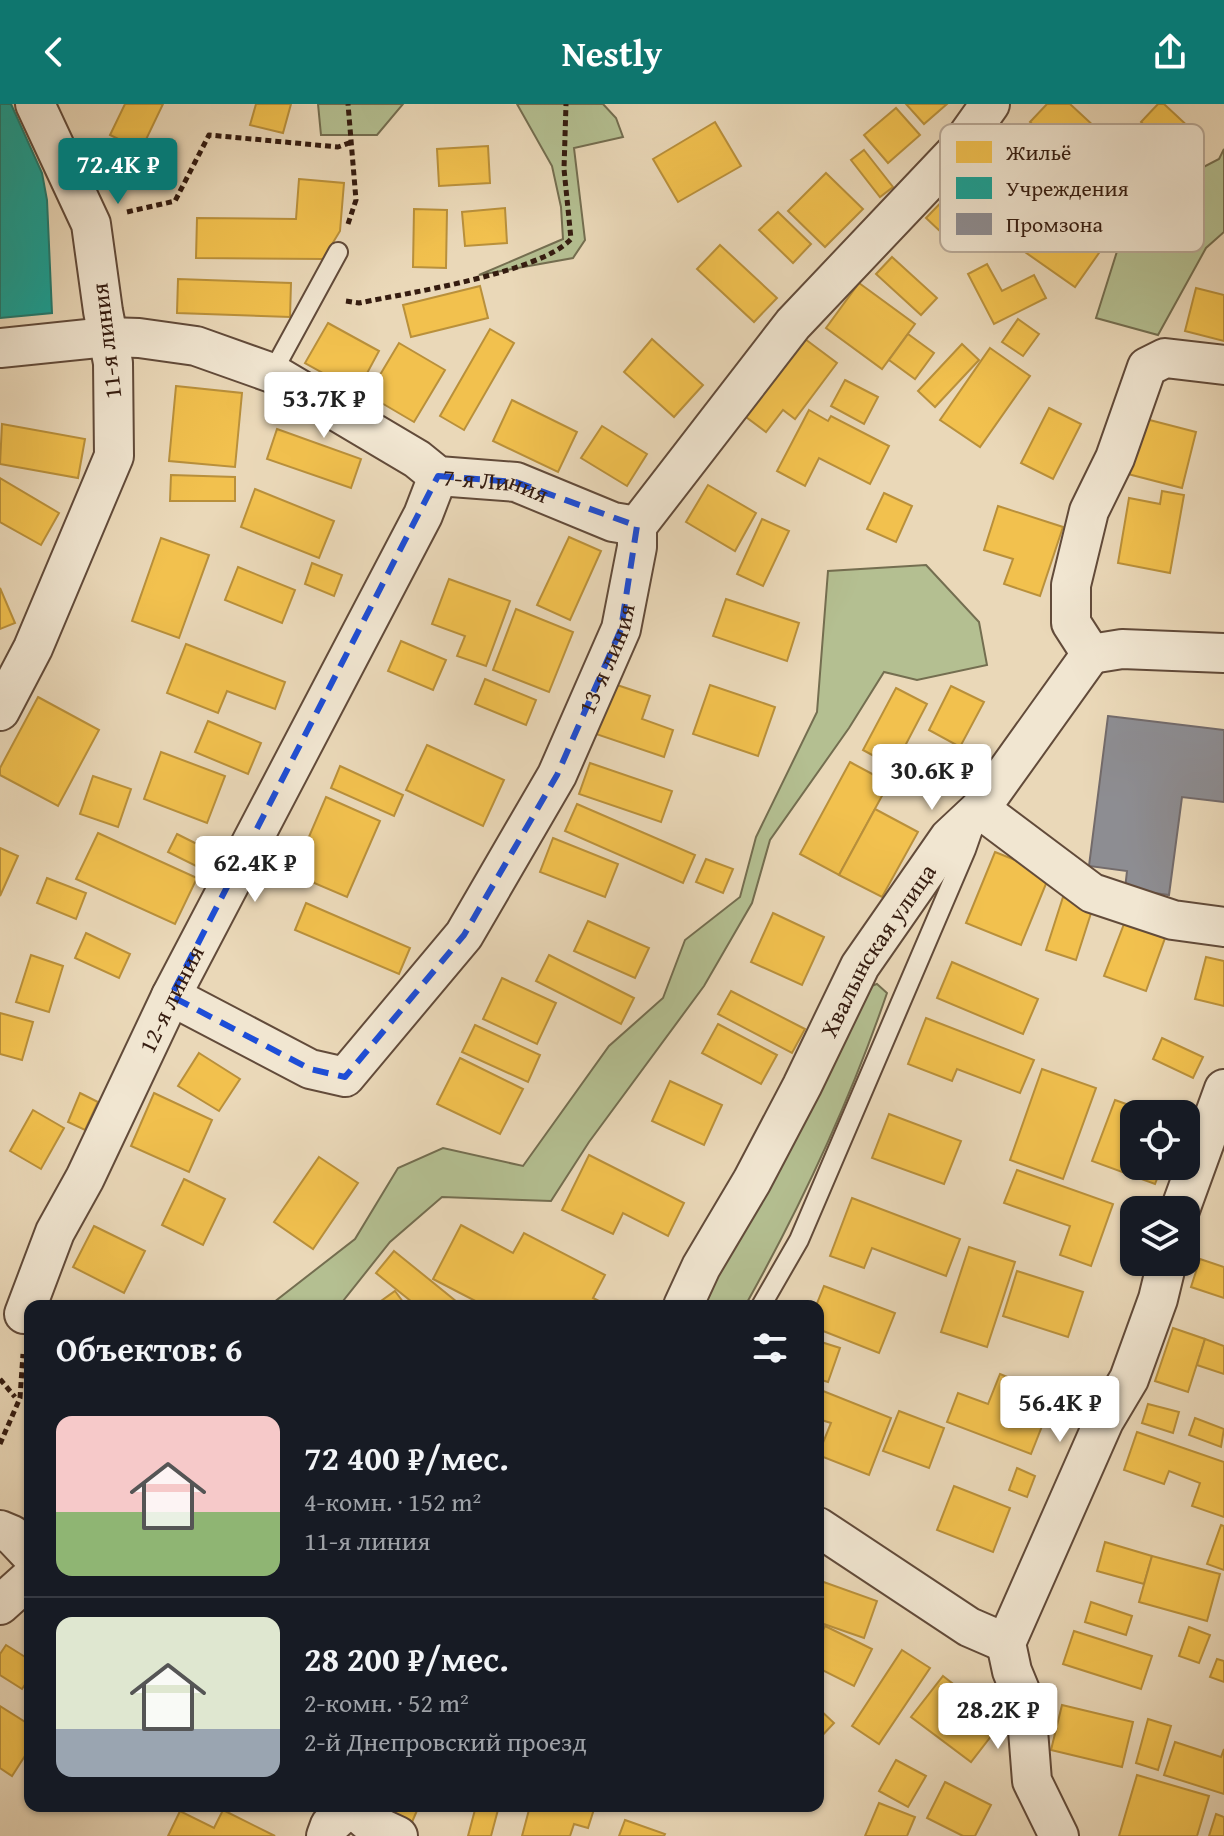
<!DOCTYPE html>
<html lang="ru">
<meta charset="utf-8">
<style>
:root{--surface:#171b24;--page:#20242c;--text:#f1f3f6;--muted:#9ea1a6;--line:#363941;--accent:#0f766e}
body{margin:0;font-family:"Gentium Book Plus",serif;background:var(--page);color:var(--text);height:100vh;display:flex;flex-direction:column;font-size:30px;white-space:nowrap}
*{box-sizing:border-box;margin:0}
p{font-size:26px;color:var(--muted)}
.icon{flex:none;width:44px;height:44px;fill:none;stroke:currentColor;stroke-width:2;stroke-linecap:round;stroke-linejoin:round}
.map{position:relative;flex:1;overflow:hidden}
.side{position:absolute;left:24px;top:1196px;width:800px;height:512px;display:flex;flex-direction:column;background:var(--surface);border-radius:16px;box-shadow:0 2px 6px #0004}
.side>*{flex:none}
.tools{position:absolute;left:1120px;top:996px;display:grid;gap:16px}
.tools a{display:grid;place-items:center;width:80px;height:80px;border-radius:16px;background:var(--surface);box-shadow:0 2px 6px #0004;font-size:40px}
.price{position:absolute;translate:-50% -68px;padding:0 18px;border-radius:8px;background:#fff;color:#222;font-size:26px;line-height:52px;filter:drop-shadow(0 2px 4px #0008)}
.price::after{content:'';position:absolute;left:50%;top:48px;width:24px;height:18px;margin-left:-12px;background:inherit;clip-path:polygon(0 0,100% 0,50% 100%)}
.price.current{background:var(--accent);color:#fff}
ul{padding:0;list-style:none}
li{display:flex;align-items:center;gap:24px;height:200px;padding:0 32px}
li+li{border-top:2px solid var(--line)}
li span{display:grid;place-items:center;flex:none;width:224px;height:160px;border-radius:16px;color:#555}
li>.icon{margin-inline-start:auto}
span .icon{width:96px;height:96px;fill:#fffc;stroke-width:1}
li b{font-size:34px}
h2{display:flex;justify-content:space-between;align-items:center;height:96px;padding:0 32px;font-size:34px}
header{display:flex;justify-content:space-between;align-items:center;height:104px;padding:0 32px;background:var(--accent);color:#fff;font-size:36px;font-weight:700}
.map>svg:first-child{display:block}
.green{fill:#b4bf91;stroke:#746e50;stroke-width:2}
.homes{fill:#f2c14e;stroke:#b9903b;stroke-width:2}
.public{fill:#17a398;stroke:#207a6f;stroke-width:2}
.industry{fill:#8d8d92;stroke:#736b6b;stroke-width:2}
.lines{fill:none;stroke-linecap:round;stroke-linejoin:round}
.service-casing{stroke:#624b3a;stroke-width:22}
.minor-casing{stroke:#624b3a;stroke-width:42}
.path{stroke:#351c10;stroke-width:5;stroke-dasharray:6 4;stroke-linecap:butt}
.service{stroke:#f1e6d1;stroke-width:18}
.minor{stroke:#f1e6d1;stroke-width:38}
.marked{fill:none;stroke:#1d4ed8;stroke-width:6;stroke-dasharray:16 10;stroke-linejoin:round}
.labels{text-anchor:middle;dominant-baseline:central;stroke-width:8;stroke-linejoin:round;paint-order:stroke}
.street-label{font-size:24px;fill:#351c10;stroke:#f1e6d1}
.key{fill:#f1e6d1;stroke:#b9a997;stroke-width:2}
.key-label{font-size:22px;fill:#351c10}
</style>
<header><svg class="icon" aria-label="back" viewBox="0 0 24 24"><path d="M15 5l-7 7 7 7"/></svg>Nestly<svg class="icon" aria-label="share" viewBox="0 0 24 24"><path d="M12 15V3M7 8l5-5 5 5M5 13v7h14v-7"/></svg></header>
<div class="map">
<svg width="1224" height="1732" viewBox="0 0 1224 1732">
<rect width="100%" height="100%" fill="#ead8b8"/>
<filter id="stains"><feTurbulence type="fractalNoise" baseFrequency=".0025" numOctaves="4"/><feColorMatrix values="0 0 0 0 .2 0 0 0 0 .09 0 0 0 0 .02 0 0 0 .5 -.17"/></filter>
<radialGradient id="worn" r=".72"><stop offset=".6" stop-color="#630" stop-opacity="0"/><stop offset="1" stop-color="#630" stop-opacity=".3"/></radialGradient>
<g class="green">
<path d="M 318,0 L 403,0 L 377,31 L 321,31 Z"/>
<path d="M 517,0 L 603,0 L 616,14 L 623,33 L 574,44 L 585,136 L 573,154 L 479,171 L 563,135 L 561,103 L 552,62 Z"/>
<path d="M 1224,45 L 1224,128 L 1206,144 L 1158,231 L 1096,214 L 1137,84 L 1169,81 L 1219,55 Z"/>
<path d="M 926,461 L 979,518 L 987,561 L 917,576 L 884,568 L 849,624 L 770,736 L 752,799 L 704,882 L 589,1038 L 551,1097 L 442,1093 L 390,1138 L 339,1202 L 269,1202 L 355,1135 L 398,1064 L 443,1044 L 523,1062 L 609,942 L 663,894 L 685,836 L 740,793 L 756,733 L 817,608 L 828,467 Z"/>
<path d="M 877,880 L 887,889 C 850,997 801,1102 745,1202 L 693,1202 L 862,885 Z"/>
</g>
<g class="homes">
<path d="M 125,0 L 163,0 L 141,46 L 110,31 Z"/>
<path d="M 256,0 L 291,0 L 283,29 L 250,21 Z"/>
<path d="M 906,0 L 947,0 L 924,20 Z"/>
<path d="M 1047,0 L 1070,0 L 1124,50 L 1096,79 L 1030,18 Z"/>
<path d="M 1158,0 L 1164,0 L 1193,27 L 1173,48 L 1141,18 Z"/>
<path d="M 896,4 L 920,31 L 888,59 L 864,31 Z"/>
<path d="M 715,18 L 741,62 L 678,98 L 653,55 Z"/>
<path d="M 488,42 L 490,79 L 439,82 L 437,45 Z"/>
<path d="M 864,46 L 893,83 L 880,93 L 851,56 Z"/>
<path d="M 826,69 L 863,105 L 825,143 L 788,107 Z"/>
<path d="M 299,75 L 344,79 L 340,127 L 323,155 L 196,154 L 197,114 L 296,115 Z"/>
<path d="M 955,84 L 988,115 L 959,145 L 926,114 Z"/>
<path d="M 1033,88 L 1106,139 L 1075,183 L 1002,132 Z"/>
<path d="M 505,104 L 507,139 L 465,142 L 462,108 Z"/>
<path d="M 414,105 L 447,106 L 446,164 L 413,163 Z"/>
<path d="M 778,108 L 811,140 L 793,159 L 759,126 Z"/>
<path d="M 720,141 L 777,194 L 754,218 L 697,165 Z"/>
<path d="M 892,153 L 937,194 L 921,211 L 876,170 Z"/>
<path d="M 987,160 L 1002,187 L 1034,171 L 1046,194 L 994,220 L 968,170 Z"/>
<path d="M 178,175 L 291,179 L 290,213 L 177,209 Z"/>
<path d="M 859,179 L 915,220 L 882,265 L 826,224 Z"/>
<path d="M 480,182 L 488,214 L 411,233 L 403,201 Z"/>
<path d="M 1196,184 L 1224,191 L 1224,237 L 1185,227 Z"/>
<path d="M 1018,215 L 1039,230 L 1023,252 L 1002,238 Z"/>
<path d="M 328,219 L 379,247 L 357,288 L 305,259 Z"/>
<path d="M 490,225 L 514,239 L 464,326 L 440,312 Z"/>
<path d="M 908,230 L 934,249 L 915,275 L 889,256 Z"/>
<path d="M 801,232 L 837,259 L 795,315 L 783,306 L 766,328 L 742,310 Z"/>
<path d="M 652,235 L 703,281 L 674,313 L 624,268 Z"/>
<path d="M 399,239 L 445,266 L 414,318 L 368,291 Z"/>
<path d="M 962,240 L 979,256 L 935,303 L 918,287 Z"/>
<path d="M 990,244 L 1030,272 L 980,343 L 940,316 Z"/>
<path d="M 845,276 L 878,293 L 864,320 L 831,302 Z"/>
<path d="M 176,282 L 242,289 L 235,363 L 169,357 Z"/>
<path d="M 512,296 L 577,328 L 558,368 L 493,337 Z"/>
<path d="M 1049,304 L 1081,320 L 1053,375 L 1021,359 Z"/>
<path d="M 809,306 L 828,317 L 831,312 L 889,342 L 870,380 L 819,354 L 805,382 L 777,367 Z"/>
<path d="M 1138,313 L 1196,328 L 1182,384 L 1124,369 Z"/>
<path d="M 2,320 L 85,335 L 78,374 L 0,360 Z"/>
<path d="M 602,322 L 647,350 L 627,382 L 581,354 Z"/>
<path d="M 277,325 L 361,355 L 351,384 L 267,355 Z"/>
<path d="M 171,371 L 235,373 L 235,397 L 170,397 Z"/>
<path d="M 0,374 L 59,409 L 41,441 L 0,418 Z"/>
<path d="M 708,381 L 756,409 L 735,447 L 686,418 Z"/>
<path d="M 255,385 L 334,417 L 319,454 L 241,423 Z"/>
<path d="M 1162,387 L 1184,391 L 1170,469 L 1118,459 L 1129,394 L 1160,400 Z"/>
<path d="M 884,389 L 912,402 L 896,438 L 867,425 Z"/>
<path d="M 998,402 L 1063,423 L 1040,492 L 1004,480 L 1013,455 L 984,446 Z"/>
<path d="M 762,415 L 789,427 L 763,482 L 737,470 Z"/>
<path d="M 569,433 L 601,447 L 570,516 L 537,501 Z"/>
<path d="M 161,434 L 209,451 L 179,534 L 132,517 Z"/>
<path d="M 312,459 L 342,471 L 334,492 L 305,480 Z"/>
<path d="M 238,463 L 295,486 L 282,519 L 225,496 Z"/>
<path d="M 449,475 L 510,497 L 486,562 L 457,552 L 465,532 L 432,520 Z"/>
<path d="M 0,484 L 15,519 L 0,525 Z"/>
<path d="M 726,495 L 799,519 L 787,557 L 713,532 Z"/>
<path d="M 516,505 L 573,528 L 549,588 L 493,566 Z"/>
<path d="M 401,537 L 446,556 L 433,586 L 388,567 Z"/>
<path d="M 186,540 L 285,578 L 275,605 L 227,587 L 218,609 L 167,589 Z"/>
<path d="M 485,575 L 536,596 L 526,621 L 475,600 Z"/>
<path d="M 608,578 L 650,592 L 642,615 L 673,626 L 664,653 L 590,628 Z"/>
<path d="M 710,581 L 775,603 L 758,652 L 693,630 Z"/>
<path d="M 951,582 L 984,598 L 960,643 L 929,626 Z"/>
<path d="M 896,584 L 927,600 L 894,663 L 863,646 Z"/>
<path d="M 38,593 L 99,626 L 58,702 L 0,671 L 0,664 Z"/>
<path d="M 208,617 L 261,639 L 248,670 L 195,648 Z"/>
<path d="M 427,641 L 504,676 L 483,722 L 406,686 Z"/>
<path d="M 161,648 L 225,672 L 207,719 L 144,695 Z"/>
<path d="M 850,658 L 889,679 L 839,771 L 800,750 Z"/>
<path d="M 590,659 L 672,687 L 661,718 L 579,690 Z"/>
<path d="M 340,662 L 403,691 L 394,712 L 331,684 Z"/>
<path d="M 93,672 L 131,685 L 118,723 L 80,710 Z"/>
<path d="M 326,693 L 380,717 L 347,793 L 293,770 Z"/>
<path d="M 577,700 L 695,751 L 683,779 L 565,727 Z"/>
<path d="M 875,705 L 918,728 L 882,793 L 839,771 Z"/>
<path d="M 98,729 L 197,774 L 175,820 L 76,775 Z"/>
<path d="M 177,730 L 209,746 L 200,764 L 168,748 Z"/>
<path d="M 553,734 L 618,760 L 605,793 L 540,768 Z"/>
<path d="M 0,744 L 18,752 L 0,792 Z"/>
<path d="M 995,748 L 1050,770 L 1021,841 L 966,819 Z"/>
<path d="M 706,755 L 733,765 L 723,789 L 696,778 Z"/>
<path d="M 47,774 L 86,789 L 76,815 L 37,799 Z"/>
<path d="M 1063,793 L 1093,803 L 1076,856 L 1046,846 Z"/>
<path d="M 306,799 L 410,844 L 399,870 L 295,826 Z"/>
<path d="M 773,809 L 824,833 L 802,881 L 751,858 Z"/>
<path d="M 588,817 L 649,844 L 635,874 L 574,847 Z"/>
<path d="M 1124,820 L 1165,834 L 1146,887 L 1104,872 Z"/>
<path d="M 86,829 L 130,850 L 119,874 L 75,854 Z"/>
<path d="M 31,851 L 63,862 L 49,908 L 16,898 Z"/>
<path d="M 549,851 L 634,894 L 621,920 L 536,877 Z"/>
<path d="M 1206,853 L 1224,857 L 1224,902 L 1195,895 Z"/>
<path d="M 952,858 L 1038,895 L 1023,930 L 937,894 Z"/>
<path d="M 502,874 L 556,899 L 537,940 L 483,915 Z"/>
<path d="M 731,887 L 805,925 L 792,949 L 718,910 Z"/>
<path d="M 0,909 L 33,918 L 22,956 L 0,950 Z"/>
<path d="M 926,914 L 1034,956 L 1020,989 L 957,965 L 952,977 L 908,960 Z"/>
<path d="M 718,920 L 777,951 L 761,980 L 702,949 Z"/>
<path d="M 475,921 L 540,951 L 528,978 L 462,948 Z"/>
<path d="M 1162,934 L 1203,953 L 1193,974 L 1153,955 Z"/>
<path d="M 199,949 L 240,975 L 219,1007 L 178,982 Z"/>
<path d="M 460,954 L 523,985 L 500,1030 L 437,1000 Z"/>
<path d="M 1042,965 L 1096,984 L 1063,1075 L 1010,1056 Z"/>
<path d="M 670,977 L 722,1001 L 704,1041 L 652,1017 Z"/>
<path d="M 80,989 L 98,998 L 85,1026 L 68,1018 Z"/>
<path d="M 154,989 L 212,1016 L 189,1068 L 131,1042 Z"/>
<path d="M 1115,996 L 1154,1010 L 1134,1010 L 1134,1062 L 1162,1062 L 1155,1080 L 1092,1057 Z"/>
<path d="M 33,1006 L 64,1024 L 41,1065 L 10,1047 Z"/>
<path d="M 889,1010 L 961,1037 L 944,1080 L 872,1054 Z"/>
<path d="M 589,1051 L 684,1099 L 668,1132 L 623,1109 L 613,1130 L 562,1106 Z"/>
<path d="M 319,1053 L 358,1079 L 313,1145 L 274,1118 Z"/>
<path d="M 1017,1066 L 1113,1100 L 1091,1162 L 1060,1151 L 1070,1122 L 1004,1099 Z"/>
<path d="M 184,1075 L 225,1095 L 203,1141 L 162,1121 Z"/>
<path d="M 852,1094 L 960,1135 L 946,1172 L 872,1144 L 864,1164 L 830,1152 Z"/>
<path d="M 461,1121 L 513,1149 L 524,1129 L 605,1171 L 593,1194 L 609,1202 L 485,1202 L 433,1175 Z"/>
<path d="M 94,1122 L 145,1147 L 124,1189 L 73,1163 Z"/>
<path d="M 969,1143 L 1015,1158 L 987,1243 L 941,1228 Z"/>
<path d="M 394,1147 L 462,1202 L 417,1202 L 376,1169 Z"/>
<path d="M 1200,1155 L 1224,1163 L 1224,1194 L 1191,1183 Z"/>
<path d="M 1017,1167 L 1083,1188 L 1068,1233 L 1003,1212 Z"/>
<path d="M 824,1182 L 895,1209 L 879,1249 L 818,1225 L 816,1202 Z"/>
<path d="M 395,1187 L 406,1202 L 374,1202 Z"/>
<path d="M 1173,1224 L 1205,1235 L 1188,1288 L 1155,1277 Z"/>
<path d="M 1205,1235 L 1224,1242 L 1224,1270 L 1197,1261 Z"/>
<path d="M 818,1237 L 840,1244 L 828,1278 L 818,1275 Z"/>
<path d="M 1000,1270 L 1037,1285 L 1031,1300 L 1048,1307 L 1031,1350 L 947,1318 L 958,1289 L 988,1300 Z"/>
<path d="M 818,1285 L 891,1314 L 869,1371 L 818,1351 L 831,1319 L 818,1315 Z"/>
<path d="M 1148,1300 L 1179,1308 L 1173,1329 L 1142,1319 Z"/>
<path d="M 899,1307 L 944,1324 L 929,1364 L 883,1347 Z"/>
<path d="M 1195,1314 L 1224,1325 L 1221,1343 L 1189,1331 Z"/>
<path d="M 1137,1328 L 1224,1358 L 1224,1413 L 1192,1402 L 1200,1379 L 1169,1367 L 1164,1380 L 1124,1366 Z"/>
<path d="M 1017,1364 L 1035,1372 L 1027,1393 L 1009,1386 Z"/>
<path d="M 954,1382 L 1010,1404 L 993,1448 L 937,1426 Z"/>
<path d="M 1221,1421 L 1224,1422 L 1224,1466 L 1207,1460 Z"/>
<path d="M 1105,1438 L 1152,1452 L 1144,1480 L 1097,1467 Z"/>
<path d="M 1152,1452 L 1220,1470 L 1207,1517 L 1139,1498 Z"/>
<path d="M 818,1476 L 877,1497 L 864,1534 L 818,1518 Z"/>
<path d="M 1091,1498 L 1132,1512 L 1126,1531 L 1085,1518 Z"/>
<path d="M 825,1522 L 872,1545 L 854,1582 L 818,1564 L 818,1537 Z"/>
<path d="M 1189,1523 L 1210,1531 L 1199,1559 L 1179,1552 Z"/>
<path d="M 1074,1527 L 1152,1552 L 1141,1585 L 1063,1560 Z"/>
<path d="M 6,1541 L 30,1556 L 30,1573 L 22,1585 L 0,1571 L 0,1550 Z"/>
<path d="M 902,1546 L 930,1564 L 879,1640 L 852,1622 Z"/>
<path d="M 1217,1555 L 1224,1557 L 1224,1578 L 1210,1573 Z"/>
<path d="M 943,1572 L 1002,1618 L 971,1658 L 911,1613 Z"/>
<path d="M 1062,1601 L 1133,1618 L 1122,1663 L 1051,1646 Z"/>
<path d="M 0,1602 L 30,1621 L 30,1644 L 12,1672 L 0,1664 Z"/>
<path d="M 818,1604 L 834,1619 L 818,1636 Z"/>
<path d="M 1148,1615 L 1171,1622 L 1158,1666 L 1136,1659 Z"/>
<path d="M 1175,1638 L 1221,1653 L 1224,1645 L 1224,1690 L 1164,1671 Z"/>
<path d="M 896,1656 L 926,1672 L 908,1703 L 879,1687 Z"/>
<path d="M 1137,1671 L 1209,1692 L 1197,1732 L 1119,1732 Z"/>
<path d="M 945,1678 L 991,1701 L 975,1732 L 963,1732 L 927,1714 Z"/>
<path d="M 879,1699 L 915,1713 L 907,1732 L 865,1732 Z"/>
<path d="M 382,1702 L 419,1702 L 412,1718 Z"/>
<path d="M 476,1702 L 499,1702 L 491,1732 L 468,1732 Z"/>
<path d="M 530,1702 L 595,1702 L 588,1724 L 574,1720 L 570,1732 L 522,1732 Z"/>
<path d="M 223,1706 L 275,1732 L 168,1732 L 180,1707 L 214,1724 Z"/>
<path d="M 1216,1710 L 1224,1713 L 1224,1732 L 1209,1732 Z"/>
<path d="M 625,1716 L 665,1730 L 664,1732 L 619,1732 Z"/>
</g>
<path class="public" d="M 0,0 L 11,0 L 42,69 L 47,96 L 52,209 L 0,214 Z"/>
<path class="industry" d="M 1108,612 L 1224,626 L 1224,698 L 1182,693 L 1169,791 L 1125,785 L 1127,767 L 1089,762 Z"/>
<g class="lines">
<g class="service-casing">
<g id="service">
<path d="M 272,269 L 338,148"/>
<path d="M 761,1202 L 799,1136 L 966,746 L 974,723"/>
</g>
</g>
<g class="minor-casing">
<g id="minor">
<path id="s1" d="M 0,244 L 107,233 L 139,234 L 196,242 L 272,269 L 417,355 L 438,372 L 516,378 L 613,418 L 637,422"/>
<path d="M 1091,550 L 1122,545 L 1224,549"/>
<path d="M 0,607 L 33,544 L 114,352 L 113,259 L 103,207 L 91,120 L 35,0"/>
<path d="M 980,705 L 1092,789 L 1173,816 L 1224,823"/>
<path id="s2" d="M 171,892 L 310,965 L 345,973 L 464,831 L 557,671 L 621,525 L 637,443 L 637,422 L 793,220 L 956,48 L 990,0"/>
<path d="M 1180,1106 L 1224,985"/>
<path id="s3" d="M 683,1202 L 701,1163 L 752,1077 L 802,982 L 860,862 L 949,734 L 980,705 L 1091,550 L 1071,519 L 1071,481 L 1089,407 L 1115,354 L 1147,263 L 1165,254 L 1224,261"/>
<path id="s4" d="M 24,1210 L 55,1128 L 85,1074 L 171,892 L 423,411 L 438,372"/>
<path d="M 818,1423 L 969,1523 L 1006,1539"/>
<path d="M 0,1426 L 12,1431 L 30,1450"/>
<path d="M 0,1501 L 30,1474"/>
<path d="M 351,1703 L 370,1719 L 398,1732"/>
<path d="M 326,1732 L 330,1721 L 351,1702"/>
<path d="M 1059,1732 L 1032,1677 L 1026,1601 L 1012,1567 L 1006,1539 L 1104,1317 L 1129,1275 L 1158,1195 L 1167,1158"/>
</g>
</g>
<g class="path">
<path d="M 127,108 L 175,97 L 209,31 L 338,43 L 352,38"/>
<path d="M 348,120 L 356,96 L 348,0"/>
<path d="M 346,197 L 359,199 C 407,189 540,169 571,135 L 564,65 L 566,0"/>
<path d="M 0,1275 L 15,1293"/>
<path d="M 0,1340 L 20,1294 L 23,1250"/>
</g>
<use href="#service" class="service"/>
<use href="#minor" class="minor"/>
</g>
<path class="marked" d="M 438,372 L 516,378 L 637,422 L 621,525 L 557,671 L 464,831 L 345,973 L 310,965 L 171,892 Z"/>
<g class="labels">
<g class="street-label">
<text transform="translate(106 237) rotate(-97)">11-я линия</text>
<text stroke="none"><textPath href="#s1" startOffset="532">7-я Линия</textPath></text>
<text stroke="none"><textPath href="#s2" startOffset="690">13-я линия</textPath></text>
<text stroke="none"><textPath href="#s3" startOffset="406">Хвалынская улица</textPath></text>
<text stroke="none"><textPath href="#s4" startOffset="348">12-я линия</textPath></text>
</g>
</g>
<rect x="940" y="20" width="264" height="128" rx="12" class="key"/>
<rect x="956" y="37" width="36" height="22" fill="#f2c14e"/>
<rect x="956" y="73" width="36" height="22" fill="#17a398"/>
<rect x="956" y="109" width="36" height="22" fill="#8d8d92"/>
<g class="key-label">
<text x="1006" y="56">Жильё</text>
<text x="1006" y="92">Учреждения</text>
<text x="1006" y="128">Промзона</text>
</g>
<rect width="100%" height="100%" filter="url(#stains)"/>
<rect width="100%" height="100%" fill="url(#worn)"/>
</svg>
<div class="tools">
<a><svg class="icon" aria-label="locate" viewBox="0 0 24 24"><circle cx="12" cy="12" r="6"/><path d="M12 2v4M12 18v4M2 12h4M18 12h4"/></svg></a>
<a><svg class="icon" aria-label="layers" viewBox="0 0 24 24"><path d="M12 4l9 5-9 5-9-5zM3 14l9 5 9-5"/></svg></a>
</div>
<b class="price current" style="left:118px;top:102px">72.4K ₽</b>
<b class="price" style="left:324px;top:336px">53.7K ₽</b>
<b class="price" style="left:932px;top:708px">30.6K ₽</b>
<b class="price" style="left:255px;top:800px">62.4K ₽</b>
<b class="price" style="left:1060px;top:1340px">56.4K ₽</b>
<b class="price" style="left:998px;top:1647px">28.2K ₽</b>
<section class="side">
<h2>Объектов: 6<svg class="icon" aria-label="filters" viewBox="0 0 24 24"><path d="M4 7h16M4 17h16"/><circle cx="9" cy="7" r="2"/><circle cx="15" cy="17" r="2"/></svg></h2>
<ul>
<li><span style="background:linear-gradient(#f6c9c9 60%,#8fb573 0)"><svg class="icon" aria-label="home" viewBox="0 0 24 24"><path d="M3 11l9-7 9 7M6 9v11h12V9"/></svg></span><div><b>72 400 ₽/мес.</b><p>4-комн. · 152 m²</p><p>11-я линия</p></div></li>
<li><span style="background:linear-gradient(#dfe7d0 70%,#9aa5b1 0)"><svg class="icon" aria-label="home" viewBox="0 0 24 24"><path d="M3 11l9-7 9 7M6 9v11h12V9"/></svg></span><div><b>28 200 ₽/мес.</b><p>2-комн. · 52 m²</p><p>2-й Днепровский проезд</p></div></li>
</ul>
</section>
</div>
